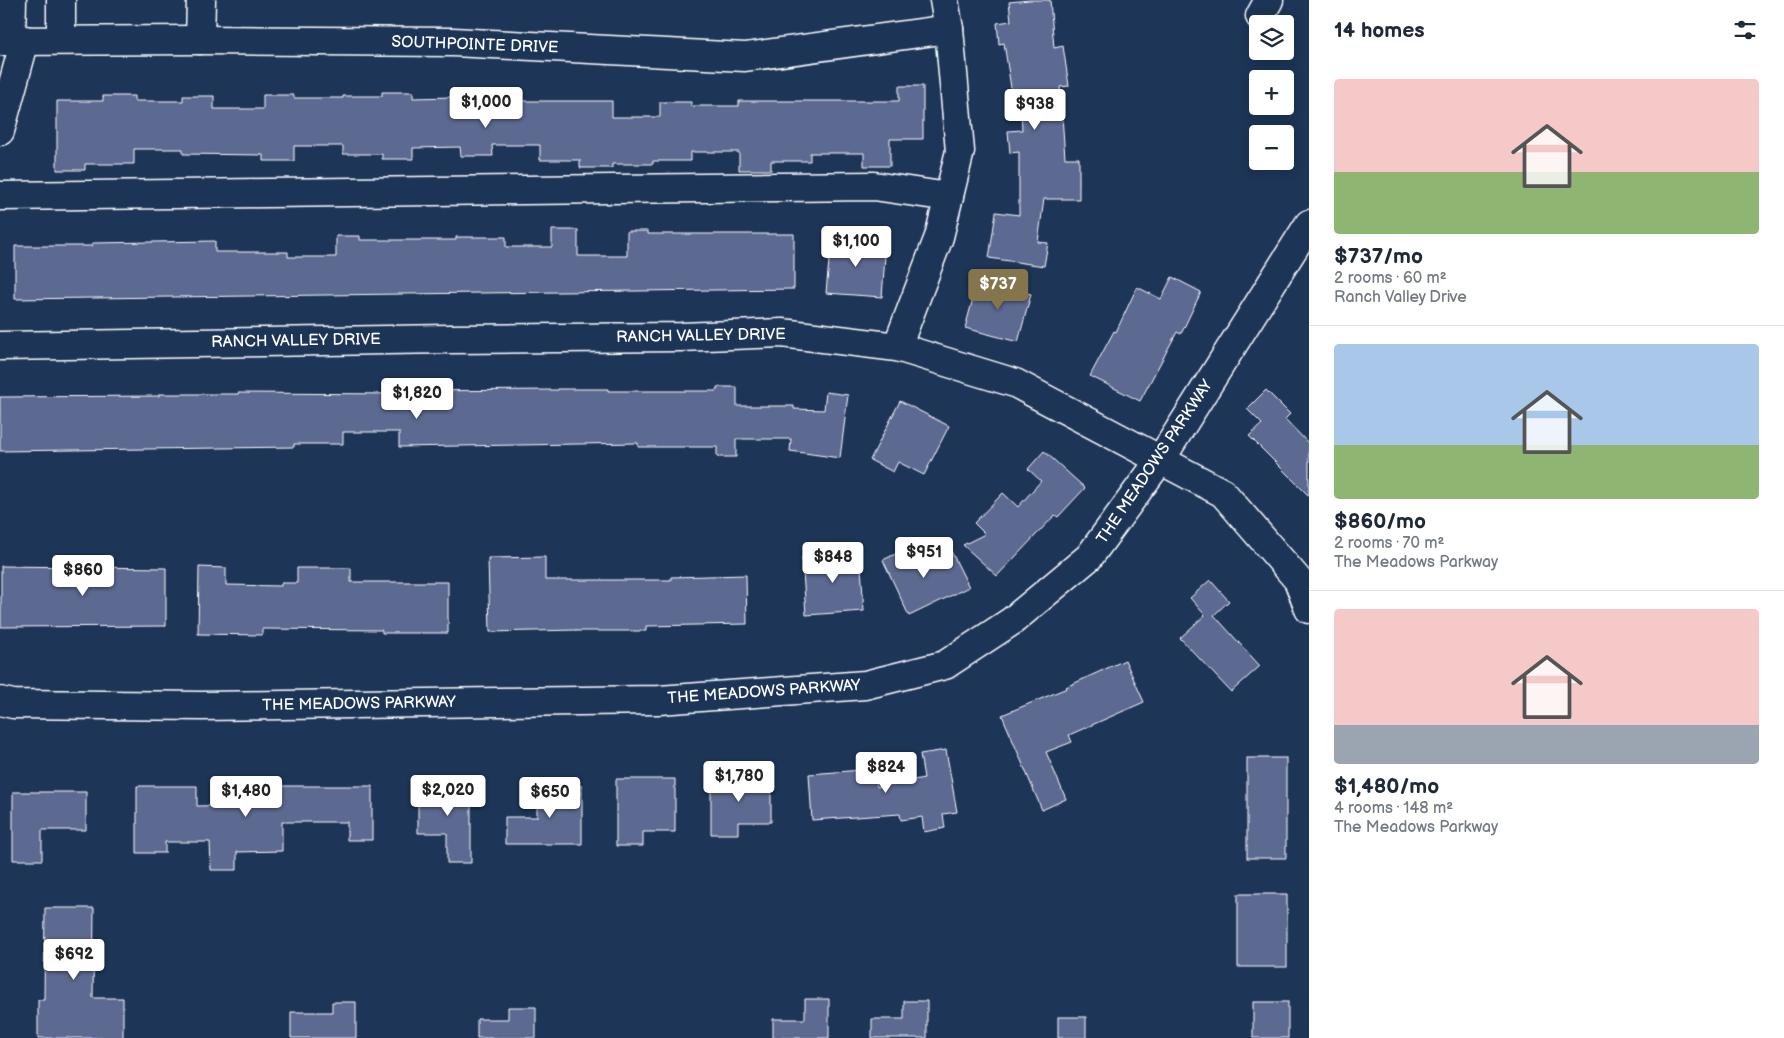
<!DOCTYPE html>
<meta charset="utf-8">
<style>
:root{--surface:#fff;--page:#f6f6f7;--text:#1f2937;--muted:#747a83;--line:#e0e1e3;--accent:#84754c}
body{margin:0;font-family:"Balsamiq Sans",sans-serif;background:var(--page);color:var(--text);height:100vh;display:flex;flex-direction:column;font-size:19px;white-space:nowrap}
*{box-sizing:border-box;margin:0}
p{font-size:16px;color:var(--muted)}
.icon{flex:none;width:28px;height:28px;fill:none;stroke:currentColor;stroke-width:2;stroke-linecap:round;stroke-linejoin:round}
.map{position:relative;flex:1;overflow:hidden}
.sheet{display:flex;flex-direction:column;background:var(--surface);width:475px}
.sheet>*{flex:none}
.buttons{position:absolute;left:1249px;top:15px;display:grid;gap:10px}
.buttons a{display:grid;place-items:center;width:45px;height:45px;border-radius:5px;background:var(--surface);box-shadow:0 2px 12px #0003;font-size:25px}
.price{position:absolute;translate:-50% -42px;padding:0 11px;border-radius:5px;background:#fff;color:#222;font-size:16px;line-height:32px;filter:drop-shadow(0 1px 2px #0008)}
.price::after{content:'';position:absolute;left:50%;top:30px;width:15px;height:11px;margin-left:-8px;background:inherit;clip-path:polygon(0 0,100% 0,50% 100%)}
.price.selected{background:var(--accent);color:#fff}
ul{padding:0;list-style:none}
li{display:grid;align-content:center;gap:10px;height:265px;padding:0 25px}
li+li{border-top:1px solid var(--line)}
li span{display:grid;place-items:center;height:155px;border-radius:5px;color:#555}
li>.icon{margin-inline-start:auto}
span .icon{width:90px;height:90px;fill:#fffc;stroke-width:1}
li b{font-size:21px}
h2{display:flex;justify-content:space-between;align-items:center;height:60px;padding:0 25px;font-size:21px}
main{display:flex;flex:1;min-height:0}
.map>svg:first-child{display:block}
.building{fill:#5c6991;stroke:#fff}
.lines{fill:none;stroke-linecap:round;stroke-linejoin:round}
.minor-casing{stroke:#fff;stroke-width:31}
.minor{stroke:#1d3557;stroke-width:28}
.labels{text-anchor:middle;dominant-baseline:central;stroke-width:4.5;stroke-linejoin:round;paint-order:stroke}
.street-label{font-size:16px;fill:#fff;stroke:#1d3557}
</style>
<main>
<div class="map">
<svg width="1309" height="1038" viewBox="0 0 1309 1038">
<rect width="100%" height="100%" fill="#1d3557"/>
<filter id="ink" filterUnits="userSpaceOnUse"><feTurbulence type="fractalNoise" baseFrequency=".02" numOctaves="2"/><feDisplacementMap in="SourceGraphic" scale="10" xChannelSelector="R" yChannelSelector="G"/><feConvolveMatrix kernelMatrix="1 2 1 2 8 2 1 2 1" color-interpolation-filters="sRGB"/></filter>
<g filter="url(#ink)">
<g class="building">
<path d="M 1029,0 L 1050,0 L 1054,48 L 1063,46 L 1069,86 L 1060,87 L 1065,158 L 1079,158 L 1079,199 L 1044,199 L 1038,242 L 1048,243 L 1044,266 L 989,258 L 996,212 L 1019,215 L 1019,152 L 1010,153 L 1008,131 L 1022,130 L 1020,93 L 1012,94 L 1004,43 L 999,44 L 997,23 L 1011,21 L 1009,2 Z"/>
<path d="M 899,86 L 923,86 L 923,139 L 890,139 L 890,166 L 864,166 L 864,153 L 810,153 L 810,161 L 771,161 L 771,170 L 739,170 L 739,152 L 691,152 L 691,161 L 653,161 L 653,164 L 612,164 L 612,168 L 580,168 L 580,160 L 540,160 L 540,145 L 492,145 L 493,156 L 461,156 L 460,147 L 413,148 L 413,159 L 382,159 L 382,154 L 343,154 L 343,146 L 294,146 L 294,161 L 263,161 L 263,155 L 183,154 L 183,149 L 134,149 L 134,164 L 85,164 L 85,170 L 57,170 L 57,101 L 103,101 L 103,96 L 134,96 L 134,101 L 183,101 L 183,96 L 214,96 L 214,109 L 263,109 L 263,95 L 294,95 L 294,98 L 343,98 L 343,96 L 382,96 L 382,92 L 413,92 L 413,98 L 492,96 L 492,101 L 612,101 L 612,117 L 660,117 L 660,102 L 691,102 L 691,106 L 739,106 L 739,101 L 899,101 Z"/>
<path d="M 552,230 L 578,230 L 578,256 L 627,256 L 627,231 L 648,231 L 648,234 L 794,234 L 794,289 L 15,299 L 15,246 L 92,246 L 92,243 L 215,241 L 215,252 L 288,252 L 288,257 L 336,257 L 336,236 L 360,236 L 360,240 L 456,240 L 456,237 L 506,237 L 506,247 L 552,247 Z"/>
<path d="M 831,239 L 886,243 L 882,297 L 826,293 Z"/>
<path d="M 1172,277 L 1201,292 L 1181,334 L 1177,332 L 1140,401 L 1090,376 L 1114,331 L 1116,332 L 1137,287 L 1161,299 Z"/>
<path d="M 978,280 L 1031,294 L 1018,342 L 965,328 Z"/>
<path d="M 717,387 L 737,387 L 737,406 L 794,406 L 794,409 L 824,410 L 826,392 L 848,395 L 840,458 L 790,451 L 791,439 L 736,439 L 736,457 L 717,457 L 717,447 L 638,447 L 638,443 L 399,447 L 399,432 L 343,432 L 343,444 L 294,444 L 294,447 L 0,451 L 0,397 L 159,396 L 159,394 L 238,394 L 238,393 L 398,394 L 398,391 L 558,390 L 558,389 L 608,389 L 608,391 L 717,391 Z"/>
<path d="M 1266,390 L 1290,414 L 1285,419 L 1309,444 L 1309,496 L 1249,436 L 1262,424 L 1247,409 Z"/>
<path d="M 900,401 L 949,426 L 924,475 L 898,462 L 893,472 L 870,460 Z"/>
<path d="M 1044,451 L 1085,488 L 1058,517 L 1055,515 L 997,576 L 963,545 L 985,534 L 974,523 L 1003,493 L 1018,507 L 1041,481 L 1028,469 Z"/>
<path d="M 912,546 L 921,565 L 951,551 L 969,587 L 909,616 L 883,560 Z"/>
<path d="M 860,553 L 864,611 L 806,615 L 802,557 Z"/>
<path d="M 545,557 L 545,580 L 671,580 L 671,577 L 746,575 L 747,624 L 646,626 L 646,631 L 576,631 L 576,630 L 490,632 L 488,558 Z"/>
<path d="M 1,566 L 166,568 L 166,626 L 1,627 Z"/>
<path d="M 199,567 L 226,568 L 226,585 L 281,586 L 281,583 L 297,583 L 297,568 L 351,568 L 351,582 L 448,582 L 448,633 L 382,633 L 382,630 L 262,629 L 262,635 L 198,634 Z"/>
<path d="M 1210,580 L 1229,601 L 1214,615 L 1260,666 L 1231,692 L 1180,638 L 1205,615 L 1190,598 Z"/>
<path d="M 1125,660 L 1144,702 L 1069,735 L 1072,742 L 1046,752 L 1066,799 L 1042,810 L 1002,715 L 1067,688 L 1066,687 Z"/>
<path d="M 946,750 L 957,812 L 943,814 L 945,828 L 924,832 L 922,817 L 901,820 L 900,814 L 812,820 L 809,774 L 876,769 L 877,787 L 924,778 L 920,754 Z"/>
<rect x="1247" y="758" width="39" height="100"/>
<path d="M 711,777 L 771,777 L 771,822 L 738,822 L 738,834 L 711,834 Z"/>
<path d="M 616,779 L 675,779 L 675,832 L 643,832 L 643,846 L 616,846 Z"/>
<path d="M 418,784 L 471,784 L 471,863 L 447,863 L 447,833 L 418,833 Z"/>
<path d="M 137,786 L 197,786 L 197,806 L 247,805 L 247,786 L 372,786 L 372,840 L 347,840 L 347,822 L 282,822 L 282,851 L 237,852 L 237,870 L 211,870 L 210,842 L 165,842 L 165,853 L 137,853 Z"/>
<path d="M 537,786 L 582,786 L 582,844 L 505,844 L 505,817 L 537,817 Z"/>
<path d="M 13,792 L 86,792 L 86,830 L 42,830 L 42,860 L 13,860 Z"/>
<rect x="1238" y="894" width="49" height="73"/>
<path d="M 45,908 L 94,908 L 93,998 L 123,998 L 123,1038 L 38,1038 L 38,1000 L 44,1000 Z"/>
<path d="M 805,999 L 829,999 L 829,1038 L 773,1038 L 773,1019 L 805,1019 Z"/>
<path d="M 904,1001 L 927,1001 L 927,1038 L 872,1038 L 872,1019 L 904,1019 Z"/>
<path d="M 332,1002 L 356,1002 L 356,1038 L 291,1038 L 291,1012 L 332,1012 Z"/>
<rect x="1253" y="1002" width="35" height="36"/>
<path d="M 508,1007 L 536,1007 L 536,1038 L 477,1038 L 477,1019 L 508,1019 Z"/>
<rect x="1058" y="1017" width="28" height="21"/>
</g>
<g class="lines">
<g class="minor-casing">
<g id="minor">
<path d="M 61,0 L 61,40"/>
<path d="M 1260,16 L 1269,0"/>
<path d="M 11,40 L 12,0"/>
<path d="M 200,40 L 201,0"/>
<path d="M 0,41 L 200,40 L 453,42 L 745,57 L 949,29"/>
<path d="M 0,131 L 25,40"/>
<path d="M 0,196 L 874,186 L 949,197"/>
<path d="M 0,346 L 449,339 L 681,337 L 782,333 L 897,347 L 1015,383 L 1223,493 L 1298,580 L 1309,609"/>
<path d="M 897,347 L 939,237 L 960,151 L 949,29 L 944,0"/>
<path d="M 0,701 L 13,704 L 201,706 L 659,700 L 865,685 L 945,665 L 1012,621 L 1089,557 L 1161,459 L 1309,224"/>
</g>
</g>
<use href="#minor" class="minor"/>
</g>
</g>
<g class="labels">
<g class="street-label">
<text transform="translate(475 45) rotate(2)">SOUTHPOINTE DRIVE</text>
<text transform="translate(701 336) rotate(-1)">RANCH VALLEY DRIVE</text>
<text transform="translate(296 341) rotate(-1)">RANCH VALLEY DRIVE</text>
<text transform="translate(1155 462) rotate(-56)">THE MEADOWS PARKWAY</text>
<text transform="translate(764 692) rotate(-4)">THE MEADOWS PARKWAY</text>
<text transform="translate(359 704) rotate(-1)">THE MEADOWS PARKWAY</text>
</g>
</g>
</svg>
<div class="buttons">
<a><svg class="icon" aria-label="layers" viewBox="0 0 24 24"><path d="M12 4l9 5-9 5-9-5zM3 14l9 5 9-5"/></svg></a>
<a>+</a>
<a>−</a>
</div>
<b class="price" style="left:486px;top:129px">$1,000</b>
<b class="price" style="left:1035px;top:131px">$938</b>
<b class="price" style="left:856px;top:268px">$1,100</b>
<b class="price selected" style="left:998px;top:311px">$737</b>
<b class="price" style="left:417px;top:420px">$1,820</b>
<b class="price" style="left:924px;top:579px">$951</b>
<b class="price" style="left:833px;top:584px">$848</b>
<b class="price" style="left:83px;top:597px">$860</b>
<b class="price" style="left:886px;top:794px">$824</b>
<b class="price" style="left:739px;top:803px">$1,780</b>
<b class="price" style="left:448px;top:817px">$2,020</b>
<b class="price" style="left:246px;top:818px">$1,480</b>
<b class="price" style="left:550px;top:819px">$650</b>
<b class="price" style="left:74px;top:981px">$692</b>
</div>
<section class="sheet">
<h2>14 homes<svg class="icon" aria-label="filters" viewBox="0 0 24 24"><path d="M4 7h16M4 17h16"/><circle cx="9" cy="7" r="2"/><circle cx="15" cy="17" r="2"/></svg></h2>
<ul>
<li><span style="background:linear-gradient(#f6c9c9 60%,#8fb573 0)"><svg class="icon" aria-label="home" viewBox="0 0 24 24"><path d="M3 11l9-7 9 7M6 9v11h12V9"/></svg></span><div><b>$737/mo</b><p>2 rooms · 60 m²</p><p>Ranch Valley Drive</p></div></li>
<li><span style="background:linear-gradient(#a9c7e8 65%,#8fb573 0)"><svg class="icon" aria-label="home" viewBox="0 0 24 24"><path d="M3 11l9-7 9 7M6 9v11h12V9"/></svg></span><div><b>$860/mo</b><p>2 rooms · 70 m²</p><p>The Meadows Parkway</p></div></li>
<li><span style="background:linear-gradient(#f6c9c9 75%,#9aa5b1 0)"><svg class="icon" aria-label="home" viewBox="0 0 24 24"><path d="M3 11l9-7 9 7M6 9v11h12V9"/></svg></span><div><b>$1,480/mo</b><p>4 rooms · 148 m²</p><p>The Meadows Parkway</p></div></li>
</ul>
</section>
</main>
